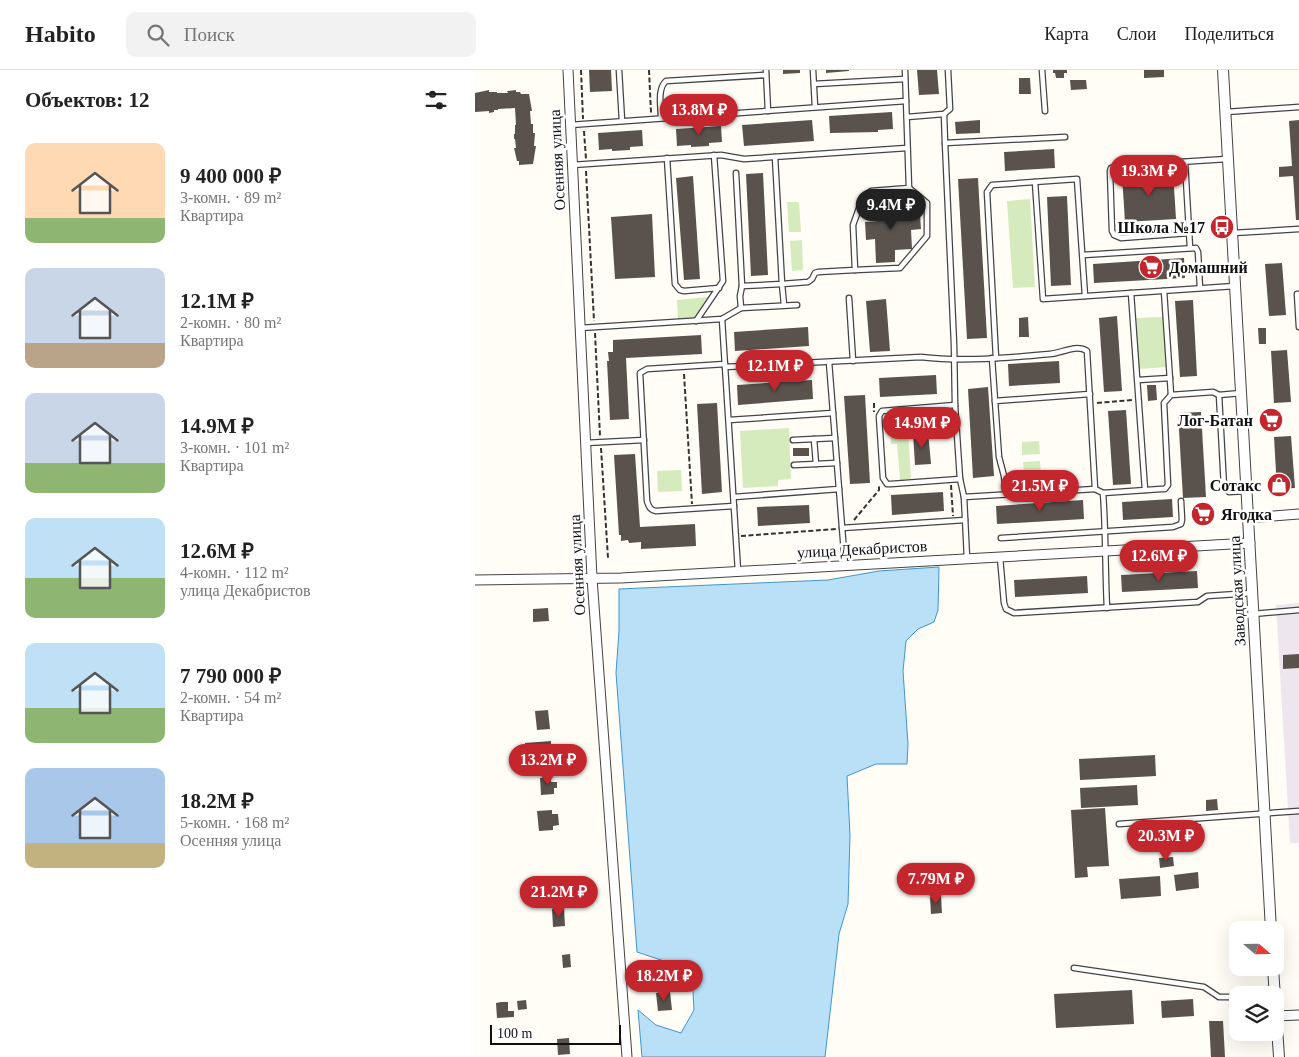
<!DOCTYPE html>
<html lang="ru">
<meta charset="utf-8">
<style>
:root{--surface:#fff;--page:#f2f2f2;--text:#222;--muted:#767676;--line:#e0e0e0;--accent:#c4262e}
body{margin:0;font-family:Georgia,serif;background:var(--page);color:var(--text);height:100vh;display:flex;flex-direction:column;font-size:19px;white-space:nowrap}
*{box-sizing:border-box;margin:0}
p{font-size:16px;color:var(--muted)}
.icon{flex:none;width:28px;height:28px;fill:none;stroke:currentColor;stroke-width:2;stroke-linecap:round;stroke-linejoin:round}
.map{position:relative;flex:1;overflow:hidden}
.side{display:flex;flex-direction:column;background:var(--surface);width:475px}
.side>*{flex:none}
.needle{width:32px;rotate:110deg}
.buttons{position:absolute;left:754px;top:851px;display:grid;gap:10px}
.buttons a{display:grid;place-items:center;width:55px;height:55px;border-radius:10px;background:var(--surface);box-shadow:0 5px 20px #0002;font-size:25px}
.scale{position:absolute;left:15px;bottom:12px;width:131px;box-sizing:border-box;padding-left:5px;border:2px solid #111;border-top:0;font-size:14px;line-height:18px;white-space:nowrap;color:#111;-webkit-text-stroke:4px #fff;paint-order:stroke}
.price{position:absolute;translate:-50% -42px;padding:0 11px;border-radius:18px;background:var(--accent);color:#fff;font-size:16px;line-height:32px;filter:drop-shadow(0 1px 2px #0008)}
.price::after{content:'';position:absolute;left:50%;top:30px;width:15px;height:11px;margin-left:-8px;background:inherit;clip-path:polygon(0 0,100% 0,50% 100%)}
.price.selected{background:#222;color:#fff}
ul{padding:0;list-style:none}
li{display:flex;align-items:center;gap:15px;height:125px;padding:0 25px}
li span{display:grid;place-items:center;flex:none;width:140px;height:100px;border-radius:10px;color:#555}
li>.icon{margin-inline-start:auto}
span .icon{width:60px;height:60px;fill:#fffc;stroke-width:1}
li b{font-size:21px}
h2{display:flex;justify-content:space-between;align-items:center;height:60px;padding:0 25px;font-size:21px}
header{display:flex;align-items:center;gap:30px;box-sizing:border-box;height:70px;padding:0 25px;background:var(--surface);border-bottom:1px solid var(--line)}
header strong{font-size:24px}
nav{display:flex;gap:28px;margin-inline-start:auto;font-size:18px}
.search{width:350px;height:45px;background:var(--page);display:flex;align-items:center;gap:12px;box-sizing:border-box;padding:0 18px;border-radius:10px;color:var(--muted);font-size:19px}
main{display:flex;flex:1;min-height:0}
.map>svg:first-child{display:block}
.industrial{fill:#eee6ef}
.green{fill:#d5ebbd}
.water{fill:#b9e0f7;stroke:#3f96cf}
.building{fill:#5a524d}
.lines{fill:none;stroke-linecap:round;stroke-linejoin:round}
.service-casing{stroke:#444;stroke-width:7}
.minor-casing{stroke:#444;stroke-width:11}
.tertiary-casing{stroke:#444;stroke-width:12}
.path{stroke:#333;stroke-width:2;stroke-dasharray:5 2.5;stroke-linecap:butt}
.service{stroke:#fff;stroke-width:4.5}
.minor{stroke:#fff;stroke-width:9}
.tertiary{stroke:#fff;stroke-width:10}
.labels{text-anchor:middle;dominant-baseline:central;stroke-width:5;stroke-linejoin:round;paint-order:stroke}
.street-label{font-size:16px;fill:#111;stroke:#fff}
.poi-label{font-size:16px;font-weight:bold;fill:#111;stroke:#fff;text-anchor:end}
</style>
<header>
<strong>Habito</strong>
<div class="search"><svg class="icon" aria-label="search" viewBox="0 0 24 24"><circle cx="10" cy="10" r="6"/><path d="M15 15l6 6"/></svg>Поиск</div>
<nav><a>Карта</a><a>Слои</a><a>Поделиться</a></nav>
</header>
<main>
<section class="side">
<h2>Объектов: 12<svg class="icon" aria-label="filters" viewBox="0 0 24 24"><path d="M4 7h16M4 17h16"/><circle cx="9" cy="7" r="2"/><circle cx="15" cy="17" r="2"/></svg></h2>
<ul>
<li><span style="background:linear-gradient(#ffd9b3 75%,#8fb573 0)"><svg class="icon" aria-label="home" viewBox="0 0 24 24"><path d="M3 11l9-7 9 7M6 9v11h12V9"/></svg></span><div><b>9 400 000 ₽</b><p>3-комн. · 89 m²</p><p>Квартира</p></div></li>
<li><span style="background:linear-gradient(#c9d6e8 75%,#b9a48a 0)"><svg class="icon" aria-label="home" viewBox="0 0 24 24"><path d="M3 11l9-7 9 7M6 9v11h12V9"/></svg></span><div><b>12.1M ₽</b><p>2-комн. · 80 m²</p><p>Квартира</p></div></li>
<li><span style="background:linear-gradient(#c9d6e8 70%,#8fb573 0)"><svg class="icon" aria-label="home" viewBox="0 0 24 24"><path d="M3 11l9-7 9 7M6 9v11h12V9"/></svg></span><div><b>14.9M ₽</b><p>3-комн. · 101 m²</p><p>Квартира</p></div></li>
<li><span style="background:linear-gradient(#bfe0f5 60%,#8fb573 0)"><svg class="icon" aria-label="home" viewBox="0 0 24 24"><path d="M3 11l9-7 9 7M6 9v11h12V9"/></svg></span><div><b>12.6M ₽</b><p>4-комн. · 112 m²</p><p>улица Декабристов</p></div></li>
<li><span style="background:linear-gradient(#bfe0f5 65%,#8fb573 0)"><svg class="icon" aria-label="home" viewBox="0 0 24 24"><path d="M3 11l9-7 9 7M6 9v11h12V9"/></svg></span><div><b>7 790 000 ₽</b><p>2-комн. · 54 m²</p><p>Квартира</p></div></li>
<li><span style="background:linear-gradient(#a9c7e8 75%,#c2b280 0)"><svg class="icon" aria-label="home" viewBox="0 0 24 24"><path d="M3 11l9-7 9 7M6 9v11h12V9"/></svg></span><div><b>18.2M ₽</b><p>5-комн. · 168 m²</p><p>Осенняя улица</p></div></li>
</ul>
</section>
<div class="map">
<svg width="824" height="987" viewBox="0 0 824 987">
<rect width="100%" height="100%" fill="#fffdf5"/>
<path class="industrial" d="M 824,533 L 824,773 L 815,773 L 801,535 Z"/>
<g class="green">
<path d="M 248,28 L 249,37 L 232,38 L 231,29 Z"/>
<path d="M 555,129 L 560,217 L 538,218 L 532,131 Z"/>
<path d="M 312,132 L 324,132 L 326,162 L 314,162 Z"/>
<path d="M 327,170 L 328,200 L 317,201 L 315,171 Z"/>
<path d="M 233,227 L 220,248 L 203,249 L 202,230 Z"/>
<path d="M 688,247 L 692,297 L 664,299 L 661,248 Z"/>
<path d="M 314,358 L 316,409 L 303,410 L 303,416 L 268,418 L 265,361 Z"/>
<path d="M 433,360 L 436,409 L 425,410 L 422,374 L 416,374 L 415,361 Z"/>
<path d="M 564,371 L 565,384 L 547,385 L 547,372 Z"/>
<path d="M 565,391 L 566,404 L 549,406 L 548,392 Z"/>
<path d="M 206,400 L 207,421 L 183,422 L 182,401 Z"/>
</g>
<path class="water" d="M 464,497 L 463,540 L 459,552 L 443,559 L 431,571 L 428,601 L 433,674 L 432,694 L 401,694 L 372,706 L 375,765 L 373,834 L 364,864 L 350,987 L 167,987 L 163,940 L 181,955 L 206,963 L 219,940 L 217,905 L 192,892 L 162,882 L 141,603 L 144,561 L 144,519 L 353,510 L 404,501 Z"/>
<g class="building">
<path d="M 114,0 L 136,0 L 137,21 L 115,22 Z"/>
<path d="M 308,0 L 325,0 L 325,3 L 308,4 Z"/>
<path d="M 351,0 L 374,0 L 374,1 L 351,3 Z"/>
<path d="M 442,0 L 462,0 L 464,24 L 444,25 Z"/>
<path d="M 578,0 L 592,0 L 592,3 L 589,3 L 589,8 L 581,8 L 580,3 L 578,3 Z"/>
<path d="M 669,0 L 689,0 L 689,7 L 669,8 Z"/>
<path d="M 544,8 L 555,8 L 556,24 L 544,24 Z"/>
<path d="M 595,10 L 611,10 L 612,19 L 596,20 Z"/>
<path d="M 14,20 L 14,22 L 22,22 L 22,23 L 33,23 L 32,21 L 41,20 L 41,22 L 45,22 L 46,24 L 54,24 L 57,41 L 55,41 L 56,54 L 58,54 L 58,63 L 60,63 L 59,76 L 61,76 L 58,94 L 44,95 L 44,91 L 42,91 L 39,78 L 41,78 L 40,69 L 39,69 L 39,64 L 40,64 L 40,55 L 41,55 L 40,38 L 23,39 L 23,40 L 19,40 L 19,42 L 14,43 L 14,41 L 0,42 L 0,23 Z"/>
<path d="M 223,27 L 224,36 L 207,37 L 206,28 Z"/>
<path d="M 417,42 L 418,59 L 403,60 L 403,62 L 355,63 L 354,46 Z"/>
<path d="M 337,50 L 339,71 L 269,76 L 267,55 Z"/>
<path d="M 505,50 L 505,63 L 481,64 L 480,52 Z"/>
<path d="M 824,50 L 824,150 L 821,150 L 818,106 L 804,107 L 804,97 L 817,96 L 814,51 Z"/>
<path d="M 246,56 L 247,72 L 234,73 L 234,76 L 216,77 L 216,75 L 202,76 L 201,59 Z"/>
<path d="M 167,60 L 168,76 L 155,77 L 155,80 L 137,81 L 137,79 L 124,80 L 123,63 Z"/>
<path d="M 579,79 L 580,98 L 530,101 L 529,82 Z"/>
<path d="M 698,102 L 701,149 L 650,152 L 647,105 Z"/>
<path d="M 288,103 L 293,205 L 276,206 L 271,104 Z"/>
<path d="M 218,106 L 225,209 L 209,210 L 201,108 Z"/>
<path d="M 503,108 L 512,268 L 492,269 L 483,109 Z"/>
<path d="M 592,126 L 596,215 L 576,216 L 572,127 Z"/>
<path d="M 422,130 L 423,146 L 445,145 L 446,159 L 436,160 L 437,179 L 420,180 L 420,192 L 401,193 L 400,169 L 391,170 L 390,152 L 403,151 L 402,132 Z"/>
<path d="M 177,144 L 180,207 L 140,209 L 136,147 Z"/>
<path d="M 745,152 L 748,152 L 749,161 L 745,161 Z"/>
<path d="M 709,188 L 710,208 L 619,213 L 618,194 Z"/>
<path d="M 807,193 L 811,245 L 794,246 L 790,194 Z"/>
<path d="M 411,229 L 415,281 L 395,282 L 391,231 Z"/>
<path d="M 718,230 L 722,306 L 705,307 L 700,231 Z"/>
<path d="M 642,246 L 647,321 L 629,322 L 624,248 Z"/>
<path d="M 553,247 L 554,267 L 544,267 L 544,248 Z"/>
<path d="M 333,257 L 334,276 L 260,281 L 259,262 Z"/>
<path d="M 783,258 L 791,258 L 791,274 L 784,274 Z"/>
<path d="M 226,265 L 227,284 L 151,288 L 154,349 L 135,350 L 132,291 L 134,291 L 133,282 L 138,282 L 138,270 Z"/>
<path d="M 812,280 L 816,332 L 799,333 L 796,281 Z"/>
<path d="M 584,291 L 585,313 L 534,316 L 533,294 Z"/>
<path d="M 461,305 L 462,324 L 405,327 L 404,308 Z"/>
<path d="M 337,310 L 338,329 L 263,335 L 262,315 Z"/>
<path d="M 672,315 L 681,315 L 682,330 L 673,331 Z"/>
<path d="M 513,317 L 519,406 L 498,408 L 493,319 Z"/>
<path d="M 390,325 L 395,413 L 375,414 L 369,326 Z"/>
<path d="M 242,333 L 247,422 L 227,424 L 222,334 Z"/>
<path d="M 651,340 L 656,414 L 638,415 L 633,341 Z"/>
<path d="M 726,342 L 731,427 L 708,428 L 703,343 Z"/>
<path d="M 802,343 L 802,355 L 791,356 L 791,352 L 787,352 L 787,348 L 791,348 L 791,344 Z"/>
<path d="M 453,362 L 456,394 L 440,395 L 438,363 Z"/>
<path d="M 816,366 L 820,418 L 802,419 L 799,367 Z"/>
<rect x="318" y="378" width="16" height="8"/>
<path d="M 160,384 L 165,457 L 220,454 L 221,476 L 166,479 L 166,472 L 154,473 L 153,470 L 146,471 L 146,465 L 144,465 L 139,385 Z"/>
<path d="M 468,422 L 469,441 L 417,445 L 416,425 Z"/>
<path d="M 697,429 L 698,447 L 648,450 L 647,432 Z"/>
<path d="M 608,430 L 609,449 L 522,454 L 521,436 Z"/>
<path d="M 334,435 L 335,453 L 283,456 L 282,437 Z"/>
<path d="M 737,438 L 738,449 L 719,451 L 718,439 Z"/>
<path d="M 722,501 L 723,518 L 647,522 L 646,505 Z"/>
<path d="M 612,506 L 613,523 L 540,527 L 539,510 Z"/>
<path d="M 73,538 L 74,551 L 58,552 L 58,539 Z"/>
<path d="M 824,584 L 824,598 L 808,599 L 808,585 Z"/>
<path d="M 73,640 L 75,659 L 62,660 L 60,641 Z"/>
<path d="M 76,671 L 76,678 L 68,679 L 69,687 L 51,688 L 50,673 Z"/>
<path d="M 680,685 L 681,706 L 605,710 L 604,689 Z"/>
<path d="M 76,707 L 76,712 L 82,712 L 82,718 L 79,718 L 79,724 L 66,725 L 65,708 Z"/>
<path d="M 662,715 L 663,735 L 606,738 L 605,718 Z"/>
<path d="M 742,729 L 743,740 L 731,741 L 731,730 Z"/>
<path d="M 630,738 L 634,796 L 612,797 L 613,807 L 600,808 L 596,740 Z"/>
<path d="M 77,740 L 77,744 L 83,744 L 84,755 L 78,756 L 78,760 L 64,761 L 62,741 Z"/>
<path d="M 726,754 L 727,767 L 706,769 L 706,755 Z"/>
<path d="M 698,787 L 699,796 L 685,798 L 684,788 Z"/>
<path d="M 723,802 L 724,818 L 701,821 L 699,805 Z"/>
<path d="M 685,806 L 686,826 L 646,829 L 644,809 Z"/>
<path d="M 63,809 L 64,820 L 52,821 L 51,810 Z"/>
<path d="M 466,826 L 467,843 L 456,844 L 455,827 Z"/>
<path d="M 89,838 L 90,856 L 78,857 L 77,839 Z"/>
<path d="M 95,884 L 96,897 L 88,898 L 87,885 Z"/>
<path d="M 657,920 L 659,954 L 581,958 L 579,924 Z"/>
<path d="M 195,922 L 197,940 L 183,941 L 181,923 Z"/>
<path d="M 718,929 L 719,946 L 687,948 L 686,931 Z"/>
<path d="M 51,930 L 52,939 L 43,940 L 42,931 Z"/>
<path d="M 26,932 L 33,932 L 33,941 L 39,941 L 39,947 L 22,948 L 21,933 Z"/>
<path d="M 734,951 L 748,951 L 750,987 L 736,987 Z"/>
<path d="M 94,968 L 95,984 L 83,985 L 82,969 Z"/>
</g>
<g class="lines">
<g class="service-casing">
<g id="service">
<path d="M 144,0 L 147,51"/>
<path d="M 291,0 L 293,41"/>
<path d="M 338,0 L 340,37"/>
<path d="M 567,0 L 570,41"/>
<path d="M 339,14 L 430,9"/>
<path d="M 751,42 L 824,37"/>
<path d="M 469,44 L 470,73 L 590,67"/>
<path d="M 432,47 L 469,44 L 475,39 L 473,0"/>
<path d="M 186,48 C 186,37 182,19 191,11 L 291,5"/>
<path d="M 95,55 L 431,31"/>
<path d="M 470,73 L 479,274 L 480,335 L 485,409 L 489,427 L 492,488"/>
<path d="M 192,88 L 200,214 L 205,220 L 209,221 L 244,218"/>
<path d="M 710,92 L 715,178"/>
<path d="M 97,95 L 246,85 L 269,89 L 432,78"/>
<path d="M 560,112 L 568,229 L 760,216"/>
<path d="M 714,163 L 646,168 L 639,165 L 637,161 L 635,101 L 636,98 L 641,96 L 752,89"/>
<path d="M 758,163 L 824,159"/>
<path d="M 608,185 L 721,178 L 723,182 L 725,218"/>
<path d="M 380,200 L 425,198 L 452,166 L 452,133 L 434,118"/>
<path d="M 267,216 L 307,214 L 300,87"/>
<path d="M 689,221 L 696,325"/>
<path d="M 656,223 L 670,420"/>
<path d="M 824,224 L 822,224 L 824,257"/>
<path d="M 374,228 L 378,291"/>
<path d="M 309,235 L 307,214 L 333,212 L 337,209 L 340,203 L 343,202 L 380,200 L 378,155 L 388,127 L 396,121 L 434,118 L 430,0"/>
<path d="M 266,238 L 322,235"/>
<path d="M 247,249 L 263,501"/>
<path d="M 221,251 L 248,211 L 239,85"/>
<path d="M 105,258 L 247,249 L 266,238 L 265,226 L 267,216 L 261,103"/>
<path d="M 517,288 L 520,331"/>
<path d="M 521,288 L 512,122 L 517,115 L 602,109 L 610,226"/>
<path d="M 250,294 L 172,299 L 165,303 L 172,431 C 174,437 175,440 181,441 L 259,436"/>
<path d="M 250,297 L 446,287 C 488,292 532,288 575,284 C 587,283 601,274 612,281 L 620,419 L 628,423 C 631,462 630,500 632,538"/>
<path d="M 663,310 L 695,308"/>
<path d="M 744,325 L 749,417 L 754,422 L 770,421"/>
<path d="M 480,335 L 407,341 L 404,346 L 408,408 L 412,414 L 416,414 L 485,409"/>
<path d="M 254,350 L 358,343"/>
<path d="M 339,369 L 341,394"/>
<path d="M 318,370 L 360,368"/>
<path d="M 110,373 L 169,370"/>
<path d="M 319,395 L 362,393"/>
<path d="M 364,419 L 370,495"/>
<path d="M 628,423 L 686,419 L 690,419 L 693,415 L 689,333 L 696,325 L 738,322 L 744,325 L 766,323"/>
<path d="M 531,424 L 529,406 L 524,387 L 520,331 L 615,324"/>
<path d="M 259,427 L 364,419 L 354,292"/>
<path d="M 489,427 L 620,419"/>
<path d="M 367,458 L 490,450"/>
<path d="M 526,468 L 698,457 L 706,454 L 707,450 L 706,431"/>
<path d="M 525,487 L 529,533 L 531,539 L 539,543 L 723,532 L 732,526 L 777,523"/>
<path d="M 778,544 L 824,540"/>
<path d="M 644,754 L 824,741"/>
<path d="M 599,898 L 729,917 L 744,927 L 762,927"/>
<path d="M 788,925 L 799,924"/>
</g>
</g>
<g class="minor-casing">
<g id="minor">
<path d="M 93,0 L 117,508 L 152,987"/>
<path d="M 774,448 L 824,444"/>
<path d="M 0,510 L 146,508 L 775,473"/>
<path d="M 801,946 L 824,945"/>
</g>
</g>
<g class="tertiary-casing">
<g id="tertiary">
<path d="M 748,0 L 796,860"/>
<path d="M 798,898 L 804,987"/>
</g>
</g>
<g class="path">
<path d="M 106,0 L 108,49"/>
<path d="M 174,0 L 176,43"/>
<path d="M 109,61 L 111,89"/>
<path d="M 111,101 L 119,251"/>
<path d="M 120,263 L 125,366"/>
<path d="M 209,304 L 217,434"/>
<path d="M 399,333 L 399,342"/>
<path d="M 622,333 L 657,330"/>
<path d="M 126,378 L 133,488"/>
<path d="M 476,415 L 478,446"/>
<path d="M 379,450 L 404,420 L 404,414"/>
<path d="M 266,466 L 361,459"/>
</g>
<use href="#service" class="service"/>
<use href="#minor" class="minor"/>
<use href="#tertiary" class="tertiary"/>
</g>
<defs>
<g id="bus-disc" transform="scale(1.25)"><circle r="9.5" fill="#c4262e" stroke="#fff"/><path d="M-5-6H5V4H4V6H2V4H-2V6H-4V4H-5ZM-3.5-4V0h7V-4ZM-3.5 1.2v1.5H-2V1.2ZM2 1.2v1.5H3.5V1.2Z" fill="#fff"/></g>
<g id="supermarket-disc" transform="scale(1.25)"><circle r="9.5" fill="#c4262e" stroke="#fff"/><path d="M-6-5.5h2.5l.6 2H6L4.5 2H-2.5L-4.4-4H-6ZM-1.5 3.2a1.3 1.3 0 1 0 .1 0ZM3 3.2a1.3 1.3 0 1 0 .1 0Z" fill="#fff"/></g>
<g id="shop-disc" transform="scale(1.25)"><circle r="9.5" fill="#c4262e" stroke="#fff"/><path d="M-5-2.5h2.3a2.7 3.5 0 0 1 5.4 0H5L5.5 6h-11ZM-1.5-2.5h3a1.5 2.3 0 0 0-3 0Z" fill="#fff"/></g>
</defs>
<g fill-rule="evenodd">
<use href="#bus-disc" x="747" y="157"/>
<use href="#supermarket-disc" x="676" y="197"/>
<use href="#supermarket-disc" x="796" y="350"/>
<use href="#shop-disc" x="804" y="415"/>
<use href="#supermarket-disc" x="728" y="444"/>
</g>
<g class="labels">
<g class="street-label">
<text transform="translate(82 90) rotate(-93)">Осенняя улица</text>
<text transform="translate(387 479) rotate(-3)">улица Декабристов</text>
<text transform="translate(102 495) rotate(-93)">Осенняя улица</text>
<text transform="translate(762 521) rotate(-93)">Заводская улица</text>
</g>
<g class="poi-label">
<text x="730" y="157">Школа №17</text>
<text x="694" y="197" text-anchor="start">Домашний</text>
<text x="778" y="350">Лог-Батан</text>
<text x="786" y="415">Сотакс</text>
<text x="746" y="444" text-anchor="start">Ягодка</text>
</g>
</g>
</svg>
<div class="buttons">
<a><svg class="needle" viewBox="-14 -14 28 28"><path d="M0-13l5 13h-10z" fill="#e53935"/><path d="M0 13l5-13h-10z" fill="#767676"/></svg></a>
<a><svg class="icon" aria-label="layers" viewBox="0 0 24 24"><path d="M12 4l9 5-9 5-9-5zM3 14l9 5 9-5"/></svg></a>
</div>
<div class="scale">100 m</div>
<b class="price" style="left:224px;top:66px">13.8M ₽</b>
<b class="price" style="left:674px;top:127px">19.3M ₽</b>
<b class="price selected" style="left:416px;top:161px">9.4M ₽</b>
<b class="price" style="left:300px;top:322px">12.1M ₽</b>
<b class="price" style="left:447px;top:379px">14.9M ₽</b>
<b class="price" style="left:565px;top:442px">21.5M ₽</b>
<b class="price" style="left:684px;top:512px">12.6M ₽</b>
<b class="price" style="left:73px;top:716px">13.2M ₽</b>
<b class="price" style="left:691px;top:792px">20.3M ₽</b>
<b class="price" style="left:461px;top:835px">7.79M ₽</b>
<b class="price" style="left:84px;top:848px">21.2M ₽</b>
<b class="price" style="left:189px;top:932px">18.2M ₽</b>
</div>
</main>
